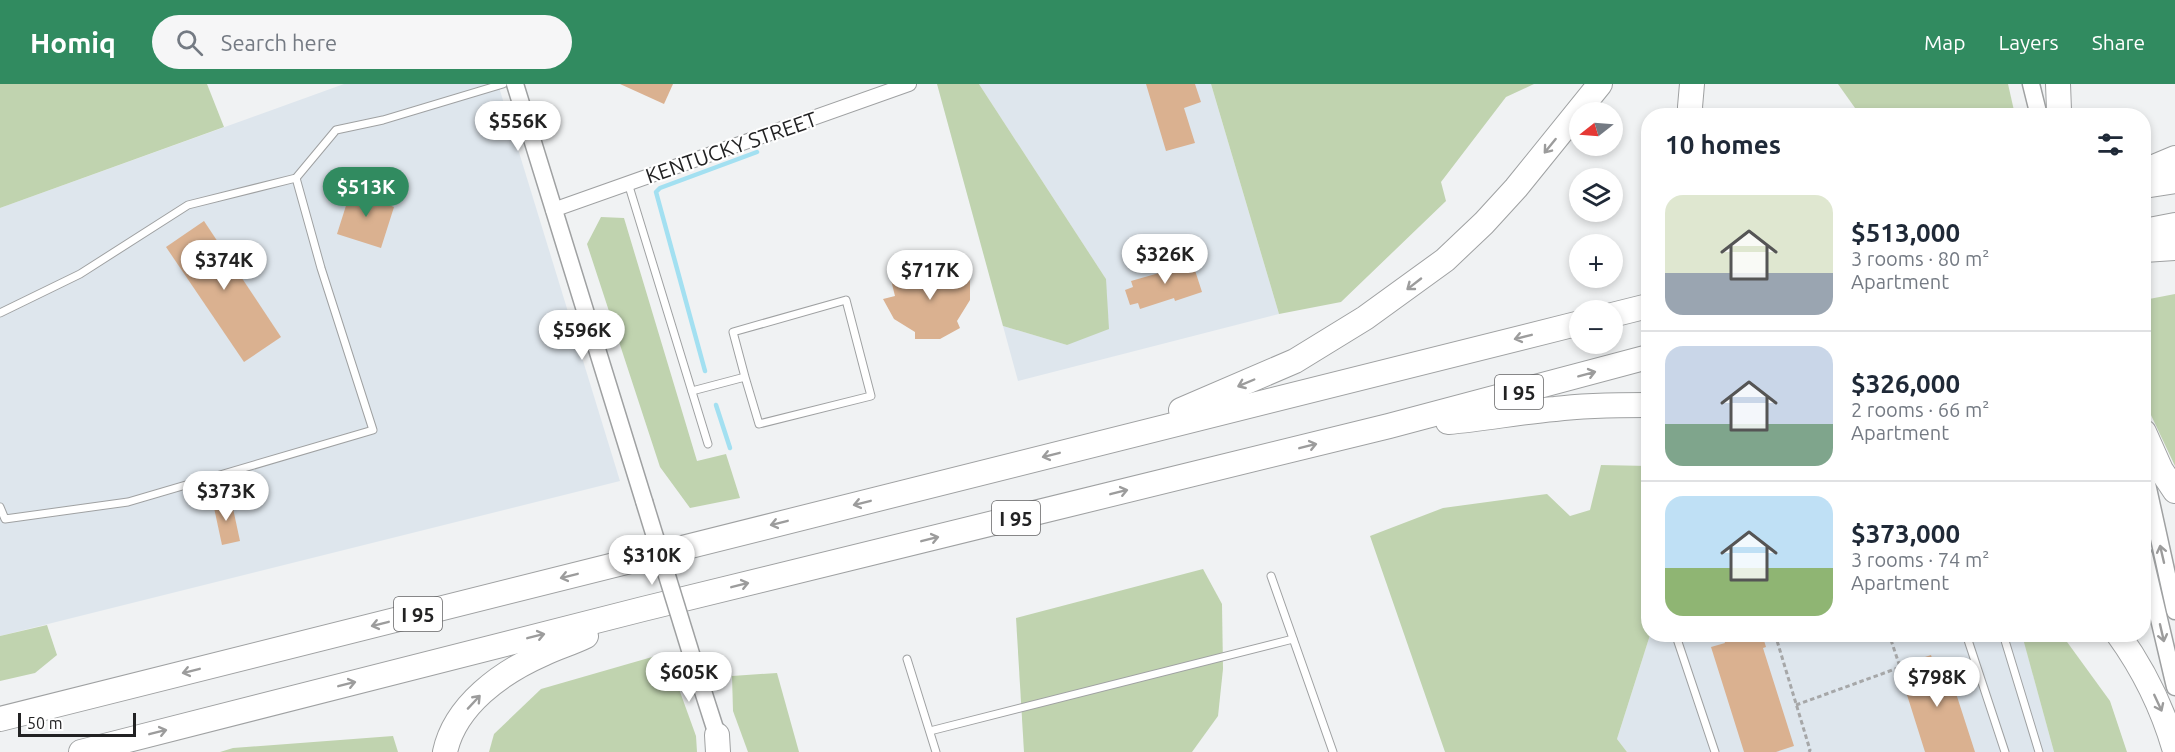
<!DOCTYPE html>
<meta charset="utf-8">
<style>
:root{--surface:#fff;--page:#f6f6f7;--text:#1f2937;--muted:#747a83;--line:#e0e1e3;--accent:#318b60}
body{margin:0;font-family:Ubuntu,sans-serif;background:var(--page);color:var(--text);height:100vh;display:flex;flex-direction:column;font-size:22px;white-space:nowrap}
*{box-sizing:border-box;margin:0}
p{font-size:20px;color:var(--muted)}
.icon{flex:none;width:33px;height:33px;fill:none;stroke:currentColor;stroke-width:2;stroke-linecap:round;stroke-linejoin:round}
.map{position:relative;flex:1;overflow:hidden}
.side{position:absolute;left:1641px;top:24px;width:510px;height:534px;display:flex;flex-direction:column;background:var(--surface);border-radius:24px;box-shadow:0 3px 9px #0003}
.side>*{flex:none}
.needle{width:39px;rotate:253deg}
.buttons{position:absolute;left:1569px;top:18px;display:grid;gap:12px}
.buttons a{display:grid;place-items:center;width:54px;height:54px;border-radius:50%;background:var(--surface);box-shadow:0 3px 9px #0003;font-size:30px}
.scale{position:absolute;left:18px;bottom:15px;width:118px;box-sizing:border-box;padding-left:6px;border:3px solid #222223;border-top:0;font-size:16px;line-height:21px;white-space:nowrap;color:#222223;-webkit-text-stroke:4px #fff;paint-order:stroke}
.price{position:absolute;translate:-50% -51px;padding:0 14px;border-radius:21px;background:#fff;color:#222;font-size:20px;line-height:39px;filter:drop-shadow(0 2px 3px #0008)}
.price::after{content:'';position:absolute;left:50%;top:36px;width:18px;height:14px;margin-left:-9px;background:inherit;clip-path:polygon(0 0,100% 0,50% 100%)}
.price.active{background:var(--accent);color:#fff}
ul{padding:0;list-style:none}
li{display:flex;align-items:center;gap:18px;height:150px;padding:0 24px}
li+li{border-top:2px solid var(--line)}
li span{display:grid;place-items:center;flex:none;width:168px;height:120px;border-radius:18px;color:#555}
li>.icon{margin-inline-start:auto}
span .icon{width:72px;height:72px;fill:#fffc;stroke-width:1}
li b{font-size:26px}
h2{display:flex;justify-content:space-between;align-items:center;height:72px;padding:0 24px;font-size:26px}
header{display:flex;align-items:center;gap:36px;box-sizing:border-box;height:84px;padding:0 30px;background:var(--accent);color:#fff}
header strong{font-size:28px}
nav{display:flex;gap:33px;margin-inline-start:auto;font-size:21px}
.search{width:420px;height:54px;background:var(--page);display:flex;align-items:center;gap:15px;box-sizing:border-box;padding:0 21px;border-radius:33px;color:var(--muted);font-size:22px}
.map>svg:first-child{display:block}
.built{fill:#dee6ed}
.green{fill:#c0d3af}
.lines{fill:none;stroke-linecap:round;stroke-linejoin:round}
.stream{stroke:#a3e0f1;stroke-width:4.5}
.building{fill:#dab190}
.service-casing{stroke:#9fa1a2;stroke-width:9}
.minor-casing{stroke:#9fa1a2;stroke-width:16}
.tertiary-casing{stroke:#9fa1a2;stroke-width:19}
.motorway-casing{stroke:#9fa1a2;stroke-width:26}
.path{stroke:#a6a7a8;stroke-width:3;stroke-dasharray:4.5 3;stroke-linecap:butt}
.service{stroke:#fff;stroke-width:7}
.minor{stroke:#fff;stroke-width:14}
.tertiary{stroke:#fff;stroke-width:16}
.motorway{stroke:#fff;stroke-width:24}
.tertiary-bridge-casing{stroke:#9fa1a2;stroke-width:19;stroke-linecap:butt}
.tertiary-bridge{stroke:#fff;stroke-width:16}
.oneway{stroke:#9c9c9c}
.labels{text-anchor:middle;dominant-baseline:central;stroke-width:4.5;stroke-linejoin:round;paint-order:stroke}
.shield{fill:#fff;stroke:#646465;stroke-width:1.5}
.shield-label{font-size:20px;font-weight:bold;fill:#222223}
.street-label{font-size:21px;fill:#222223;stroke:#fff}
</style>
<header>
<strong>Homiq</strong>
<div class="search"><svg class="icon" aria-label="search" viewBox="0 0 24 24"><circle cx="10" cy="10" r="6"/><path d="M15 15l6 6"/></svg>Search here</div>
<nav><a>Map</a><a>Layers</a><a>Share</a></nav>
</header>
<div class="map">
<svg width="2175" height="668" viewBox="0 0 2175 668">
<rect width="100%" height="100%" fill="#f0f2f3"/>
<g class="built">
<path d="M 344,0 L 498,0 L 620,397 L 0,552 L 0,124 Z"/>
<path d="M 979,0 L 1211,0 L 1279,230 L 1018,297 L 1003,242 L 1067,261 L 1106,195 Z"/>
<path d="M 2022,550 L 2054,668 L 1627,668 L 1617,655 L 1650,551 Z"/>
</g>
<g class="green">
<path d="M 0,0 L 207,0 L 224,43 L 0,124 Z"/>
<path d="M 937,0 L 979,0 L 1106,195 L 1109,245 L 1067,261 L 1003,242 Z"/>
<path d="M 1211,0 L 1534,0 L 1506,13 L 1441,98 L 1446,117 L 1341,218 L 1279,230 Z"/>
<path d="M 1838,0 L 2008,0 L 2015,31 L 1860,31 Z"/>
<path d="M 601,133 L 624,134 L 697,377 L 726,370 L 740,414 L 690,424 L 660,383 L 587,160 Z"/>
<path d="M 2175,210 L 2175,382 L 2150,329 L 2144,305 L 2144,216 Z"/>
<path d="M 1601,381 L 1648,382 L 1648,550 L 1650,551 L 1617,655 L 1627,668 L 1445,668 L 1370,452 L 1443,424 L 1547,410 L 1570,432 L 1590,426 Z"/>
<path d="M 1203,485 L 1222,520 L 1223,585 L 1218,632 L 1192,668 L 1024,668 L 1016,534 Z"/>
<path d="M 47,541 L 57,571 L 35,589 L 0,597 L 0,552 Z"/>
<path d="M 2022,551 L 2062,551 L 2110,617 L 2127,668 L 2054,668 Z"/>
<path d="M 666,569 L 696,652 L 697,668 L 489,668 L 494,650 L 541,605 Z"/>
<path d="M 777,589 L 799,668 L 748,668 L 733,627 L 732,592 Z"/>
<path d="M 393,652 L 398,668 L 220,668 L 233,664 Z"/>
</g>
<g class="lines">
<g class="stream">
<path d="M 705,287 L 656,108 L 660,104 L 757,68"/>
<path d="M 716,321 L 730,364"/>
</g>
</g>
<g class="building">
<path d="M 620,0 L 673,0 L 664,20 Z"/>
<path d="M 1146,0 L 1195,0 L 1201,18 L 1184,24 L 1195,59 L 1166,67 Z"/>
<path d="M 363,104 L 386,111 L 384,119 L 394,123 L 381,164 L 337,150 L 350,109 L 361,112 Z"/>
<path d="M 204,137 L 281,253 L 244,278 L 166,163 Z"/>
<path d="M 953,174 L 959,196 L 970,193 L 970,216 L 957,237 L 960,244 L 940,255 L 915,255 L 915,248 L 894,235 L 883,215 L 895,212 L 891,196 L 941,183 L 940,177 Z"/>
<path d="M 1191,174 L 1202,208 L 1175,217 L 1174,214 L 1140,225 L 1138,219 L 1130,221 L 1125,206 L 1133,203 L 1131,197 L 1166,187 L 1165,183 Z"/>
<path d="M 231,415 L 240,457 L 222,461 L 213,419 Z"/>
<path d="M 1722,550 L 1762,550 L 1766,563 L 1763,564 L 1794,662 L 1776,668 L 1744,668 L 1711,563 L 1725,559 Z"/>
<path d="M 1931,571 L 1935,584 L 1951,579 L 1956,595 L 1952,597 L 1975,668 L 1925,668 L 1902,595 L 1914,592 L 1910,578 Z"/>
</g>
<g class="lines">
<g class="service-casing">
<g id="service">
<path d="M 628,99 L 708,360"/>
<path d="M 0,229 L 80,190 L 188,121 L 296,94 L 336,46 L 383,36 L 503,0"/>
<path d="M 692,307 L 745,293 L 759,340 L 871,312 L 846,216 L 733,248 L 745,293"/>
<path d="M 0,423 L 5,435 L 128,418 L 373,346 L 321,184 L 296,94"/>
<path d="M 1271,492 L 1333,668"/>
<path d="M 1678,550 L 1676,552 L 1715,668"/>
<path d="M 1966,550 L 2005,668"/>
<path d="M 2003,550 L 2039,668"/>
<path d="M 907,575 L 936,668"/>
<path d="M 930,647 L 1293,555"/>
</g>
</g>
<g class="minor-casing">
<path id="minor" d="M 553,126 L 909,0"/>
</g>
<g class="tertiary-casing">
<g id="tertiary">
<path d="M 515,0 L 644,417"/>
<path d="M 2031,0 L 2039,32"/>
<path d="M 2144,386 L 2175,527"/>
<path d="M 2144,471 L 2175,603"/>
<path d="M 693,576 L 720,660"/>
</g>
</g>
<g class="motorway-casing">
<g id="motorway">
<path d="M 2058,0 L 2059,26"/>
<path d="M 1691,32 L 1690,23 L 1692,0"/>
<path d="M 2144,87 L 2175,74"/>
<path d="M 2144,102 L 2175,97"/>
<path d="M 2144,147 L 2175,141"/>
<path d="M 2144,166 L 2175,164"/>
<path d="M 1612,231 L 1648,222"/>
<path d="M 1181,326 L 1295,277 L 1365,234 L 1445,176 L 1484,139 L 1516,104 L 1600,0"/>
<path d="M 1448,338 C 1484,335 1519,328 1555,325 C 1586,321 1617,321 1648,321"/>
<path d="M 2144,348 L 2161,386 L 2175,407"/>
<path d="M 2118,550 C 2144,586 2163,625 2175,667"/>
<path d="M 0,635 L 1580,239"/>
<path d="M 717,651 L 718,668"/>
<path d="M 81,668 L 643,525 L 1389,342 L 1648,273"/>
<path d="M 445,668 C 455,621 502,588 543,570 C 557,563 572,559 586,552"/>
</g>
</g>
<g class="path">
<path d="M 1775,550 L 1810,666 L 1809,668"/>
<path d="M 1891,556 L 1900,583"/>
<path d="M 1796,621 L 1909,580"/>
</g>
<use href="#service" class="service"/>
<use href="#minor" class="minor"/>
<use href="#tertiary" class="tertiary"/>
<use href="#motorway" class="motorway"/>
<g class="tertiary-bridge-casing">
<path id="tertiary-bridge" d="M 644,417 L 693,576"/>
</g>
<use href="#tertiary-bridge" class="tertiary-bridge"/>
</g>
<defs><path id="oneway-shaft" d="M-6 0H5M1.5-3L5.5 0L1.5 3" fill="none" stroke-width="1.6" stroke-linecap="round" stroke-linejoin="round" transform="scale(1.5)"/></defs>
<g class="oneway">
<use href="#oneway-shaft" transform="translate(1550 62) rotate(129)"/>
<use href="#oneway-shaft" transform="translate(1414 200) rotate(142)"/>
<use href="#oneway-shaft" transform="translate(1523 253) rotate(166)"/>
<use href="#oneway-shaft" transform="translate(1587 290) rotate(-15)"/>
<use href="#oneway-shaft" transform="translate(1246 299) rotate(157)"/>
<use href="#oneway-shaft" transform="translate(1308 362) rotate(-14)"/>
<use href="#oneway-shaft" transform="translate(1051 371) rotate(166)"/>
<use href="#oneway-shaft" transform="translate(1119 408) rotate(-14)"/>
<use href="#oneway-shaft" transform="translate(862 419) rotate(166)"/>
<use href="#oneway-shaft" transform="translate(779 439) rotate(166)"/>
<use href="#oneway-shaft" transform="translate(930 455) rotate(-14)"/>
<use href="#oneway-shaft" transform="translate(2162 470) rotate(-103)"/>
<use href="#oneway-shaft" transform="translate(569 492) rotate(166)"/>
<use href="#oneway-shaft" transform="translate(740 501) rotate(-14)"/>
<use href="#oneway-shaft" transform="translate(380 540) rotate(166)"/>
<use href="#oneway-shaft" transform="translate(2162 549) rotate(77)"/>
<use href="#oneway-shaft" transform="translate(536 552) rotate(-14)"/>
<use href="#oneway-shaft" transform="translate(191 587) rotate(166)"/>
<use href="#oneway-shaft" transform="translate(347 600) rotate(-14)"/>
<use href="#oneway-shaft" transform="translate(474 618) rotate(-47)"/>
<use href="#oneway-shaft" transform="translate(2158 619) rotate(65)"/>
<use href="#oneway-shaft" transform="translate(158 648) rotate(-14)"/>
</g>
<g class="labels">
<g class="shield">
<rect x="1495" y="291" width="48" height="34" rx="4.5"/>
<rect x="992" y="417" width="48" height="34" rx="4.5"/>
<rect x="394" y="513" width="48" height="34" rx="4.5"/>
</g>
<g class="shield-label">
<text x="1519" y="308">I 95</text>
<text x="1016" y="434">I 95</text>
<text x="418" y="530">I 95</text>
</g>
<g class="street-label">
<text transform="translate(731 63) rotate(-19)">KENTUCKY STREET</text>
</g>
</g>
</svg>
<div class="buttons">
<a><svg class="needle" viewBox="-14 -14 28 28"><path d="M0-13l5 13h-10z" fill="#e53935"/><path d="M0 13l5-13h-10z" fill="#747a83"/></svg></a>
<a><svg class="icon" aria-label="layers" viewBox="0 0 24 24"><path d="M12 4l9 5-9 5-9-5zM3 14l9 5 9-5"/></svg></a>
<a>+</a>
<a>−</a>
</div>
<div class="scale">50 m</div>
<b class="price" style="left:518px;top:68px">$556K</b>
<b class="price active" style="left:366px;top:134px">$513K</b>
<b class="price" style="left:1165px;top:201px">$326K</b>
<b class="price" style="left:224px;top:207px">$374K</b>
<b class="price" style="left:930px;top:217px">$717K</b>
<b class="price" style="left:582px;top:277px">$596K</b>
<b class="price" style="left:226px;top:438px">$373K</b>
<b class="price" style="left:652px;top:502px">$310K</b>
<b class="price" style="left:689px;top:619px">$605K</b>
<b class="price" style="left:1937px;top:624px">$798K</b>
<section class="side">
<h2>10 homes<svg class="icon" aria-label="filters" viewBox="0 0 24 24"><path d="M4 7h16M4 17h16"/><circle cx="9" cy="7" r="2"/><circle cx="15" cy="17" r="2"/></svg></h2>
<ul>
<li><span style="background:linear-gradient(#dfe7d0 65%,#9aa5b1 0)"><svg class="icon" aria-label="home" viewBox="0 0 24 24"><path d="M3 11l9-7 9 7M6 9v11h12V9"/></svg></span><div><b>$513,000</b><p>3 rooms · 80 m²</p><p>Apartment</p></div></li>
<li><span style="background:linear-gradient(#c9d6e8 65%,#7fa58c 0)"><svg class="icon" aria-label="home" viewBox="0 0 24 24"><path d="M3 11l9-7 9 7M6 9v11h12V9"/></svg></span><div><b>$326,000</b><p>2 rooms · 66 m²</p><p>Apartment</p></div></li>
<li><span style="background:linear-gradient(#bfe0f5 60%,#8fb573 0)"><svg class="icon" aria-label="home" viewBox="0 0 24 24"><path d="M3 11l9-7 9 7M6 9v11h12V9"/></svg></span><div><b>$373,000</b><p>3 rooms · 74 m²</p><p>Apartment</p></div></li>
</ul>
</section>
</div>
